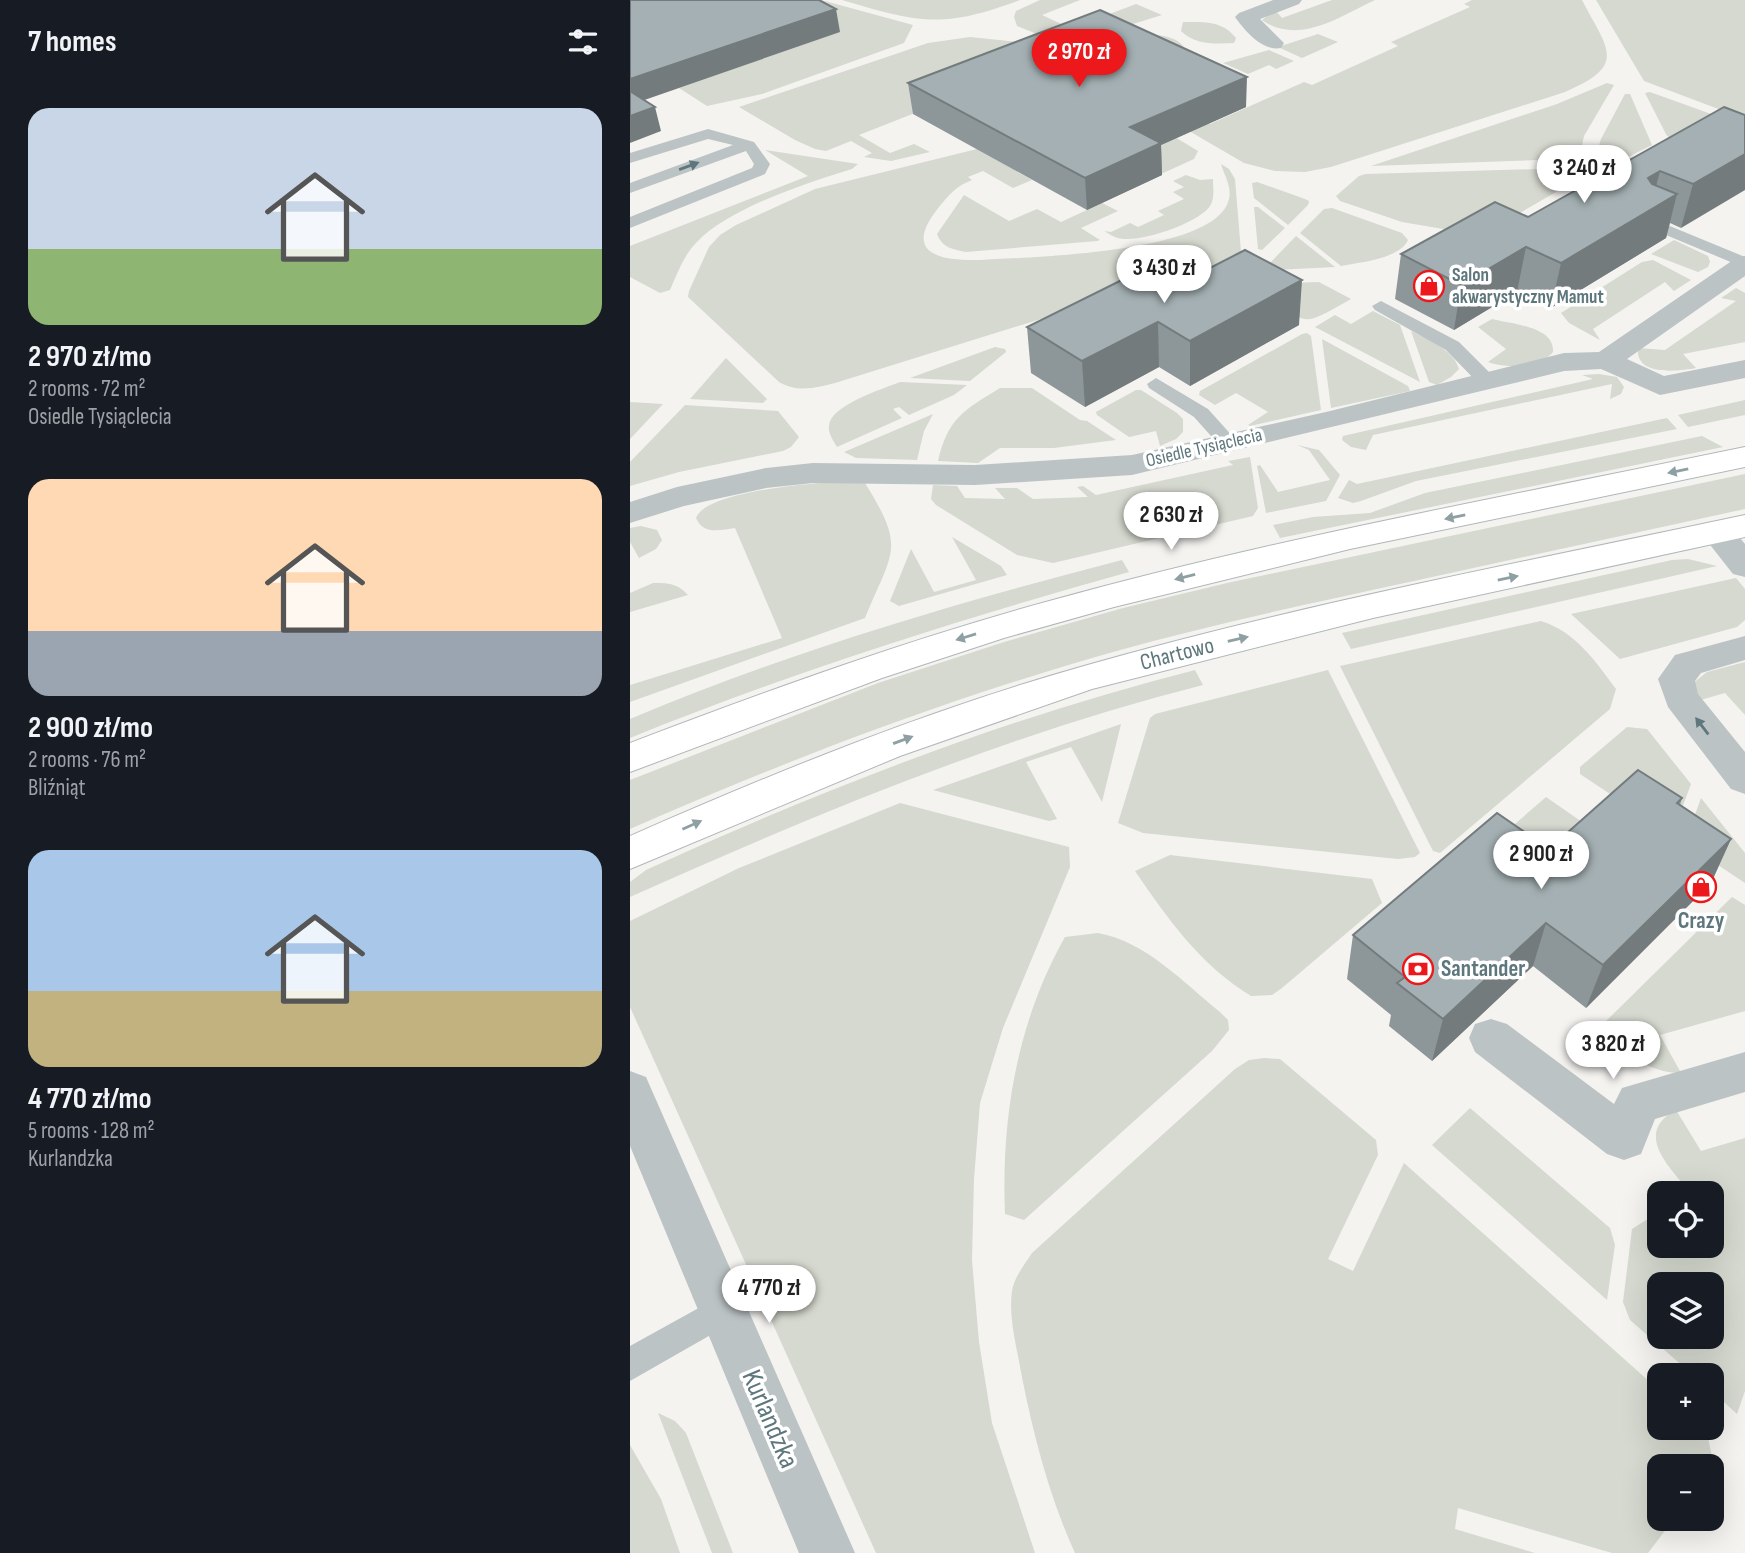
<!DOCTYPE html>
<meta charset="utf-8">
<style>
:root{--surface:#171b24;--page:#20242c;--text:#f1f3f6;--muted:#9ea1a6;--accent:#ec181b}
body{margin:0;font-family:"Sofia Sans Condensed",sans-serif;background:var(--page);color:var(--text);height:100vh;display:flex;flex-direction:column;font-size:26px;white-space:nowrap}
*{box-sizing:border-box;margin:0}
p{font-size:23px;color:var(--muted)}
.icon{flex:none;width:38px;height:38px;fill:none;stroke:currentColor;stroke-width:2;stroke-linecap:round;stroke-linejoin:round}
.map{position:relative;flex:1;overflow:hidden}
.sheet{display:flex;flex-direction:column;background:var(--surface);width:630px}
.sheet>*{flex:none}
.tools{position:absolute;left:1017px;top:1181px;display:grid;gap:14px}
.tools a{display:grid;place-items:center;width:77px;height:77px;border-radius:14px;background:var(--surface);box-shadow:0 7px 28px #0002;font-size:35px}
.price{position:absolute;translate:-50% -60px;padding:0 16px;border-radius:24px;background:#fff;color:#222;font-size:23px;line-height:46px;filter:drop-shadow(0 2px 4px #0008)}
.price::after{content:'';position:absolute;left:50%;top:42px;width:21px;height:16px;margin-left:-10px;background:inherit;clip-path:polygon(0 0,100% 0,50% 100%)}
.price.on{background:var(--accent);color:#fff}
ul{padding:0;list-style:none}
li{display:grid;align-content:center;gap:14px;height:371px;padding:0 28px}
li span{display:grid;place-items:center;height:217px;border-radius:21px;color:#555}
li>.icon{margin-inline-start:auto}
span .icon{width:126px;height:126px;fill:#fffc;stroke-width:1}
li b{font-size:30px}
h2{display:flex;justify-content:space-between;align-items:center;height:84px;padding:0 28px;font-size:30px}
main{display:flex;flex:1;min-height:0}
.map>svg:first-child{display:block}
.green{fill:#d5d9cf;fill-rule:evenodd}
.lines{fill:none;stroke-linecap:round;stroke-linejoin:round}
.secondary-casing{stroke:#afb7ba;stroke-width:2}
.lane{fill:#bcc3c5;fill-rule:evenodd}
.street{fill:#bcc3c5;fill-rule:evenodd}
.secondary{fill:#fff;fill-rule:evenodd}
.wall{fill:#8d979a}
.shaded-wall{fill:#737b7d}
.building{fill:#a4b0b3;stroke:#737b7d;stroke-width:2}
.oneway{fill:#5e777d}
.oneway2{fill:#8ea0a4}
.labels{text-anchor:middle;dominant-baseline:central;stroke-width:7;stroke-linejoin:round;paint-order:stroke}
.far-poi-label{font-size:19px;font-weight:bold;fill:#5e777d;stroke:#fff;text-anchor:start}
.far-street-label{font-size:19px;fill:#5e777d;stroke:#fff}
.street-label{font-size:23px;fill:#5e777d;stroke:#fff}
.poi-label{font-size:23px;font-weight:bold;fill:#5e777d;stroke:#fff}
.near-street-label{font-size:28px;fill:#5e777d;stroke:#fff}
</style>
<main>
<section class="sheet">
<h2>7 homes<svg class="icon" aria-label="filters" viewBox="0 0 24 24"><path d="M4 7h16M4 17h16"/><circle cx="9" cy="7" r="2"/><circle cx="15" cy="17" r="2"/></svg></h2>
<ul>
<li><span style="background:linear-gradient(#c9d6e8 65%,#8fb573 0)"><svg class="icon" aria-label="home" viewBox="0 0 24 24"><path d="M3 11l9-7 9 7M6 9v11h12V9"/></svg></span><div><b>2 970 zł/mo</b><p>2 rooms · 72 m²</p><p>Osiedle Tysiąclecia</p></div></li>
<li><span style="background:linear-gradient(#ffd9b3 70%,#9aa5b1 0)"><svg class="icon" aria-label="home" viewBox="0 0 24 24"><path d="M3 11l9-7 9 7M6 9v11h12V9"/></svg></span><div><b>2 900 zł/mo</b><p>2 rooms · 76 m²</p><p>Bliźniąt</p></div></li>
<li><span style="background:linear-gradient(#a9c7e8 65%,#c2b280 0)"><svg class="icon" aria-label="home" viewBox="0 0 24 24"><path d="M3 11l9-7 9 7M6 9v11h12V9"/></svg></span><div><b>4 770 zł/mo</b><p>5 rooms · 128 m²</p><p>Kurlandzka</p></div></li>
</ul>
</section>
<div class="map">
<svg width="1115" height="1553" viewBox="0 0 1115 1553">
<rect width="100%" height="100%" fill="#f4f3f0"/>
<g class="green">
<path d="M 191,0 L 283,25 L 274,43 L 132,94 L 77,106 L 49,88 L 209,32 L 164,8 Z"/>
<path d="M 212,0 L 390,0 C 313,29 289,23 212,0 Z"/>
<path d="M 410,0 L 450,0 L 412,15 L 442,29 L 407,34 L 387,26 L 384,17 L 386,11 Z"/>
<path d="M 702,0 L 745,0 C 711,16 668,46 632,20 L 645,10 L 652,18 Z"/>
<path d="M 842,0 L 952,0 C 978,50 998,65 935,92 L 701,167 L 675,172 L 645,171 L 614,163 L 535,117 L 580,124 L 674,82 L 682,85 L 768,46 L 761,42 L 840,7 L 834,4 Z"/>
<path d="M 966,0 L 1115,0 L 1115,116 L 1099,113 L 1014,81 Z"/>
<path d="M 506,4 L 532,15 L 490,28 L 469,18 Z"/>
<path d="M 553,22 C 573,22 592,20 606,38 L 604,43 C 585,44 565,45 551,31 Z"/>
<path d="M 506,34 C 523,35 552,33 557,54 L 471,40 L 229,135 L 260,153 L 284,144 L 300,152 L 261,161 L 234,157 L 242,153 L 221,141 L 196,151 L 185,149 L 165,140 L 109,107 L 298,43 L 340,37 L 389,42 Z"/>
<path d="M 688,34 L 708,42 L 672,58 L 648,47 Z"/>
<path d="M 639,50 L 664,61 L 646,69 L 639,65 L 618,74 L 593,63 Z"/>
<path d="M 977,83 L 984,85 L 954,136 L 950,155 L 938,159 L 741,166 L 927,104 Z"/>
<path d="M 1020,92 L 1095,119 L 1041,138 L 1037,136 L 1015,93 Z"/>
<path d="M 995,94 L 1000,94 L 1022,145 L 1000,156 L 969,157 L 966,156 L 971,139 Z"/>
<path d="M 525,125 L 568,151 L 564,159 L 531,174 Z"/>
<path d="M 347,149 L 402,180 L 383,188 L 353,171 L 338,177 L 342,180 C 326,186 319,195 309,207 C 272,253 308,261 350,260 C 398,257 587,254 599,199 C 602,186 594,175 591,164 L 599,169 L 605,179 L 611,252 L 606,274 L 427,314 L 205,383 C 186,388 168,393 149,382 L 58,297 L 59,291 L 79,247 L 90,235 L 106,225 L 185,189 Z"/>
<path d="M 135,150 L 228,164 L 222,169 C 177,183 98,208 66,243 C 54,255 47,274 40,290 L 30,293 L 0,277 L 0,246 L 178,176 Z"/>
<path d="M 942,168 L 947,170 L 933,188 L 883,217 L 819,230 L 772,222 L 710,201 L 706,196 L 729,176 L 736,174 Z"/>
<path d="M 556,175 L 570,180 L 583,179 C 583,188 585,198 580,206 C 569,223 508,244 488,238 C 483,237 478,233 474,231 L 481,232 L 500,223 L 508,227 L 534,215 L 528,211 L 554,199 L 543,192 L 554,187 L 543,181 Z"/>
<path d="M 627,182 L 675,199 L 679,201 L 678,205 L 658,225 L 624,198 L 622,183 Z"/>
<path d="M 334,195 L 379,221 L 407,209 L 431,222 L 472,203 L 488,211 L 451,228 L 470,240 L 467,241 L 336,252 C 323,249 312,248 307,234 Z"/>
<path d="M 624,207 L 628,207 L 655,228 L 632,250 L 628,249 Z"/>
<path d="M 702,208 L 772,233 L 778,240 C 769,259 731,262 711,266 L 670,233 L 694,209 Z"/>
<path d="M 666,236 L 705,267 L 645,270 L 638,265 Z"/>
<path d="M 1044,240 L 1078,256 L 1080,262 L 1078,267 L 1068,272 L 1021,254 Z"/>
<path d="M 1023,260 L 1061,280 L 1044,291 L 1035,282 L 963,329 L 970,340 L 939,323 L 931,313 L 1012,262 Z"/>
<path d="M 689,282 L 721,299 C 668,329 676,327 635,284 Z"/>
<path d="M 1106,288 L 1115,293 L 1115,342 L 1053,354 L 1066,368 C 1049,371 1005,377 1008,348 L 1035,350 L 1106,301 L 1091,298 Z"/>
<path d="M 743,311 L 770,325 L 790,382 L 685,327 L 705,315 L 721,324 Z"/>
<path d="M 862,319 C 880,324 925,326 923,352 C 910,368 876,369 858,362 L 876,349 L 848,327 Z"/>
<path d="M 781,331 C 797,339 824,350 829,369 L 821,377 L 807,385 L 799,382 Z"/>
<path d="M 677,333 L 681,336 L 691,410 L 620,426 L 618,425 L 638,412 L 606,393 L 585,405 L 569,395 L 570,391 L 672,334 Z"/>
<path d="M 692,339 L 778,386 L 780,391 L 701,408 Z"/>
<path d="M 365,347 L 375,349 L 376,352 L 340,381 L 280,378 Z"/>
<path d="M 96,358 L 137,399 L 133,403 L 60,399 Z"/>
<path d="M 969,374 L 987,377 L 994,387 L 991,394 L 980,399 L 982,384 L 743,435 L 736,450 L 721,447 L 712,440 L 713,436 L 963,379 L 952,375 Z"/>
<path d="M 270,382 L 337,385 L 324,395 L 279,415 L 269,407 L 263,409 L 272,418 L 207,447 C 203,440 198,433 199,426 C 200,405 253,389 270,382 Z"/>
<path d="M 370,388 L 402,388 L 450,420 L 457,421 L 486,440 L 424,448 L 370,448 L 348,463 L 308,461 C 318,418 334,410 370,388 Z"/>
<path d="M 506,390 L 511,390 L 547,413 L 553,419 L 553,432 L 546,439 L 530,446 L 526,431 L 499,437 L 467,415 L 466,412 Z"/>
<path d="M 1115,400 L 1115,415 L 1058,427 L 1048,415 Z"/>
<path d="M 0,402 L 33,404 L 0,439 Z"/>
<path d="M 55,405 L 148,411 L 169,437 L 161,447 L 153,451 L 49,472 L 0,486 L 0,462 Z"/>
<path d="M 303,414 L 294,431 L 287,460 L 226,458 L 214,452 Z"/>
<path d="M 1037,418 L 1047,429 L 786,481 L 731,501 L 723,503 L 708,498 L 719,480 L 727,484 Z"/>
<path d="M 1072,436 L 1093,447 L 650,538 L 643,525 L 683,517 L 740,513 L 795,493 Z"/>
<path d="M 667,445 L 689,450 L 710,475 L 696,501 L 636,513 L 627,466 L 630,465 L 648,492 L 700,480 L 679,450 Z"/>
<path d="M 620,457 L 628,508 L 623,516 L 423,563 L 387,555 L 306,505 L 301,499 L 303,485 L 327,486 L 335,498 L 375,499 L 365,488 L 387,488 L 403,499 L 458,497 L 447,487 L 453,486 L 466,495 L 603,465 L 598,461 Z"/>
<path d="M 1115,474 L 1115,509 C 1005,533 894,557 784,581 C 683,603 582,624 483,652 C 317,699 157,760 0,829 L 0,780 L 248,683 L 374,642 L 493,608 L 597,583 Z"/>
<path d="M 202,482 L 235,483 C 276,549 263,550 235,618 L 0,702 L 0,685 L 152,638 L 105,528 C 90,530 73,535 66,518 C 75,492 176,484 202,482 Z"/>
<path d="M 11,526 L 27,530 L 32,540 L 26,549 L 9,558 L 0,542 L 0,528 Z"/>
<path d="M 322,537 L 371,566 L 377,575 L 269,606 L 260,601 L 281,549 L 304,592 L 346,580 Z"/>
<path d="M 1058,559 L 1087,566 L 721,649 L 712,633 L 1042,560 Z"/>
<path d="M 492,560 L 499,572 C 330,619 163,672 0,738 L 0,719 C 159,652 325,603 492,560 Z"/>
<path d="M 1106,578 L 1115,589 L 1115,620 L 1107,627 L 990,659 L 941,614 Z"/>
<path d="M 23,583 C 38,583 47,583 58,595 L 0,612 L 0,593 Z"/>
<path d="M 911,621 C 946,632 965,661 986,689 L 980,709 L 810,853 L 803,851 L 710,666 Z"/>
<path d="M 1115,662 L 1115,715 L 1095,693 L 1067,701 L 1062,684 L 1077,672 Z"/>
<path d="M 565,670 L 573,685 C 376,735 185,814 0,897 L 0,882 L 16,870 C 193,789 376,718 565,670 Z"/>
<path d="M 698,670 L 790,853 L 785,857 L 768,859 L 513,833 L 488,823 L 520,718 L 525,714 Z"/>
<path d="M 491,724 L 472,802 L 441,747 L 396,762 L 427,819 L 419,821 L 303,790 Z"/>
<path d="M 997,727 L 1017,729 L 1061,784 L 1042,835 L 950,774 L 950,767 Z"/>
<path d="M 916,797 L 955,824 L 904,884 L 855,850 Z"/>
<path d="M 1071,798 L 1115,853 L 1115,883 L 1055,843 Z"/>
<path d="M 270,803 L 439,847 L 440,867 L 373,1028 L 350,1103 L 344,1179 L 342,1260 L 349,1342 L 362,1423 L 405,1553 L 246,1553 L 0,1007 L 0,921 L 109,868 Z"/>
<path d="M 540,855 L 742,879 L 752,903 L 652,988 L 642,995 L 621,996 C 570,965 538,919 505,871 Z"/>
<path d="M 1102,897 L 1115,905 L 1115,1011 L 1030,1035 L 1051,1073 C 1016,1073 994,1050 967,1030 Z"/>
<path d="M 468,933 C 515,941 554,983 590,1012 L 598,1020 L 599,1030 L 582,1051 L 394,1220 L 375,1214 C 371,1118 387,1022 435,937 Z"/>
<path d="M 634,1058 L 650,1059 L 746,1140 L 748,1155 L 698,1259 L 723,1271 L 774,1163 L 1029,1390 L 1029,1428 L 1072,1428 L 1077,1433 L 1084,1466 L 1082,1469 L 1082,1466 L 1029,1466 L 1029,1519 L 1044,1519 L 1018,1553 L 982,1553 L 828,1508 L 825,1529 L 905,1553 L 445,1553 C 417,1492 400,1422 388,1356 C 384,1336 379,1312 382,1291 C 384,1278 394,1265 402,1253 L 605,1069 L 619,1060 Z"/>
<path d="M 840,1108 L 980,1228 L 985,1245 L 977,1300 L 802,1145 Z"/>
<path d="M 1046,1110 L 1071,1151 L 1115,1138 L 1115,1391 L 1107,1414 L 1082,1391 L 1082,1376 L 1063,1375 L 1000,1320 L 993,1302 L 1002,1229 L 1029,1212 L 1029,1246 L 1082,1246 L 1082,1194 L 1058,1193 L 1060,1192 C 1039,1167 1003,1133 1046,1110 ZM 1029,1284 L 1082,1284 L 1082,1337 L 1029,1337 Z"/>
<path d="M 28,1413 L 45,1421 L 56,1433 L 103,1553 L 82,1553 Z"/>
<path d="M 0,1445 L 31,1499 L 50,1553 L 0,1553 Z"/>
</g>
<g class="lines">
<g class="secondary-casing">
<g id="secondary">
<path d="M 1115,447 L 1115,467 L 720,549 L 484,607 L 374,638 L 252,678 L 0,772 L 0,743 C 139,690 280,639 423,600 C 651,537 884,495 1115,447 Z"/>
<path d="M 1115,515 L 1115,537 L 743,618 L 462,689 L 270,756 L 0,869 L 0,836 C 148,771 298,710 454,666 C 671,604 894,562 1115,515 Z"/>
</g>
</g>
<g class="lane">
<path d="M 78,129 L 124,142 L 140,164 L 135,174 L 0,228 L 0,217 L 122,168 L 124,164 L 116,151 L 0,193 L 0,183 L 103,145 L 78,139 L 0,163 L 0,153 Z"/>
<path d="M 1018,217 L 1115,257 L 1115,268 L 1012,225 L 1010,222 Z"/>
<path d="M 751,301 L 829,342 L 865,378 L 867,382 L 865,386 L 851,386 L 816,350 L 745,310 L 742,306 Z"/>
<path d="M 526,378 L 578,409 L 605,439 L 608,443 L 605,447 L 591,447 L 564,417 L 519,388 L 517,384 Z"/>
<path d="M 94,1294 L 105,1299 L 110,1310 L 105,1321 L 0,1381 L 0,1346 Z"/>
</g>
<g class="street">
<path d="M 643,0 L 672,0 L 669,4 L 630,19 L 654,43 L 651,48 C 633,52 615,31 605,17 L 609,13 Z"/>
<path d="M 1115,256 L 1115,276 L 997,359 L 1034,376 L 1115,360 L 1115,378 L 1030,395 L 971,369 L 934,371 L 502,475 L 345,485 L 183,483 L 136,488 L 54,506 L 0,523 L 0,502 L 47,487 L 136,468 L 183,463 L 345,465 L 502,455 L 696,412 L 934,353 L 969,352 L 1106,258 Z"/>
<path d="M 1086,521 L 1098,524 L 1115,544 L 1115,577 L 1103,574 L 1070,532 L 1074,524 Z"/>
<path d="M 1115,636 L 1115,660 L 1071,673 L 1065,681 L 1068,694 L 1115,752 L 1115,794 L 1101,789 L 1038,707 L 1028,679 L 1045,655 Z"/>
<path d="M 861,1019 L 877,1024 L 984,1104 L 992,1088 L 1115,1052 L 1115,1092 L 1025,1119 L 1011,1154 L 994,1160 L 977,1154 L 845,1052 L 839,1038 L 845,1024 Z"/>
<path d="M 0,1071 L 16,1077 L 225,1553 L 169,1553 L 0,1146 Z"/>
</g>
<use href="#secondary" class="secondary"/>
</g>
<g class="wall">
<path d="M 278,83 L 616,107 L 531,145 L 532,175 L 457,210 L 283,114 Z"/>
<path d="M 1115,115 L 1051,228 L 1040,223 L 1036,238 L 921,308 L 887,292 L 824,330 L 765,299 L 771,254 L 898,217 Z"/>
<path d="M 541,288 L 669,325 L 560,386 L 529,367 L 455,407 L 401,373 L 397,327 Z"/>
<path d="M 1052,798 L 1050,805 L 1101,839 L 1081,883 L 956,1008 L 903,966 L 802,1061 L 759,1026 L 761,1015 L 717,979 L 723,935 L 919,849 Z"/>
</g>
<g class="shaded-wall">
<path d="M 206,9 L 210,32 L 0,105 L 0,79 Z"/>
<path d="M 617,77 L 616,107 L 531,145 L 532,175 L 457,210 L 455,178 L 500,127 Z"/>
<path d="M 25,107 L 31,131 L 0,143 L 0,116 Z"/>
<path d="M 1115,154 L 1115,190 L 1051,228 L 1063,184 Z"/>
<path d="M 1030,171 L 1020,210 L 1047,194 L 1036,238 L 921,308 L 931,263 L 1018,178 Z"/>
<path d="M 896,247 L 887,292 L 824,330 L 831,285 Z"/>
<path d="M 672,280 L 669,325 L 560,386 L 560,341 Z"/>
<path d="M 528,322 L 529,367 L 455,407 L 452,361 Z"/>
<path d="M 1101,839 L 1081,883 L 956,1008 L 973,965 Z"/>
<path d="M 916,923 L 903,966 L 802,1061 L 813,1019 Z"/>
</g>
<g class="building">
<path d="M 0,0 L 189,0 L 206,9 L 0,79 Z"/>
<path d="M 470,10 L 617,77 L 500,127 L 531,143 L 455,178 L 278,83 Z"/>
<path d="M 0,91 L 25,107 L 0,116 Z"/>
<path d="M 1094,107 L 1115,115 L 1115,154 L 1063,184 L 1030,171 L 1018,178 L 1022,184 L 1047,194 L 931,263 L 896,247 L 831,285 L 771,254 L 865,202 L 898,217 Z"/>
<path d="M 615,250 L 672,280 L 560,341 L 528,322 L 452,361 L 397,327 L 510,271 L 541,288 Z"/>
<path d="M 1008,770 L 1052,798 L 1047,803 L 1101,839 L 973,965 L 916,923 L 813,1019 L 767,983 L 775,977 L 723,935 L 867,813 L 919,849 Z"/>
</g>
<defs><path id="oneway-solid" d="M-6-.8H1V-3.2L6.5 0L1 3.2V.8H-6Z" transform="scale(1.75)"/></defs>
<g class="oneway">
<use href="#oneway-solid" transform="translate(59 166) rotate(-20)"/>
<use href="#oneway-solid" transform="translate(1072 726) rotate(-127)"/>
</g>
<g class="oneway2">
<use href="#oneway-solid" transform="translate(1048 471) rotate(168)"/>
<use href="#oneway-solid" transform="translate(825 517) rotate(168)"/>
<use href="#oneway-solid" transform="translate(555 577) rotate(166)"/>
<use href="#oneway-solid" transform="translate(878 578) rotate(-12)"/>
<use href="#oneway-solid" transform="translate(336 637) rotate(163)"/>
<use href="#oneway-solid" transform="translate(608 639) rotate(-13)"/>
<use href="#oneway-solid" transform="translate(273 740) rotate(-20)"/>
<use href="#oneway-solid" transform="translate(62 825) rotate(-24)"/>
</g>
<defs>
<g id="shop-ring" transform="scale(1.575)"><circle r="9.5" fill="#fff" stroke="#ec181b" stroke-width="1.5"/><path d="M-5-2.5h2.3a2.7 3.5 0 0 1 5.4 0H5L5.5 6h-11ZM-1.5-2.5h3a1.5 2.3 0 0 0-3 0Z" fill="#ec181b"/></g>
<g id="bank-ring" transform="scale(1.575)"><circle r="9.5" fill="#fff" stroke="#ec181b" stroke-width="1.5"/><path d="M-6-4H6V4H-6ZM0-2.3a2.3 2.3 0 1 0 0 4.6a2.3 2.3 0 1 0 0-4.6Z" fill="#ec181b"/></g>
</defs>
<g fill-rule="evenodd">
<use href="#shop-ring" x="799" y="286"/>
<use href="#shop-ring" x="1071" y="887"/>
<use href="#bank-ring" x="788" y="969"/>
</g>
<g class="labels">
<g class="far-poi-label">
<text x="822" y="275">Salon<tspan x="822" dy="22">akwarystyczny Mamut</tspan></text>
</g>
<g class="far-street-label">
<text transform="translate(574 448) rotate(-13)">Osiedle Tysiąclecia</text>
</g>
<g class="street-label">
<text transform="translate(547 654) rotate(-14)">Chartowo</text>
</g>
<g class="poi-label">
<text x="1071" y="921">Crazy</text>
<text x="811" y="969" text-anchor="start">Santander</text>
</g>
<g class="near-street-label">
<text transform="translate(140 1419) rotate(67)">Kurlandzka</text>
</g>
</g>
</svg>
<div class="tools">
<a><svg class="icon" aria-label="locate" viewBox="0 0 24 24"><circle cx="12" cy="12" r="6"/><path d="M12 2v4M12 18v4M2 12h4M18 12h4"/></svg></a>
<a><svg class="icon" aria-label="layers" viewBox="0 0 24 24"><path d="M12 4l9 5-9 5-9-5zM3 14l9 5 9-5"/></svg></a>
<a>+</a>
<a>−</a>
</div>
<b class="price on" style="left:449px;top:89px">2 970 zł</b>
<b class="price" style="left:954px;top:205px">3 240 zł</b>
<b class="price" style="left:534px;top:305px">3 430 zł</b>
<b class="price" style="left:541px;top:552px">2 630 zł</b>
<b class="price" style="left:911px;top:891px">2 900 zł</b>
<b class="price" style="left:983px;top:1081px">3 820 zł</b>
<b class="price" style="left:139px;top:1325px">4 770 zł</b>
</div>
</main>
